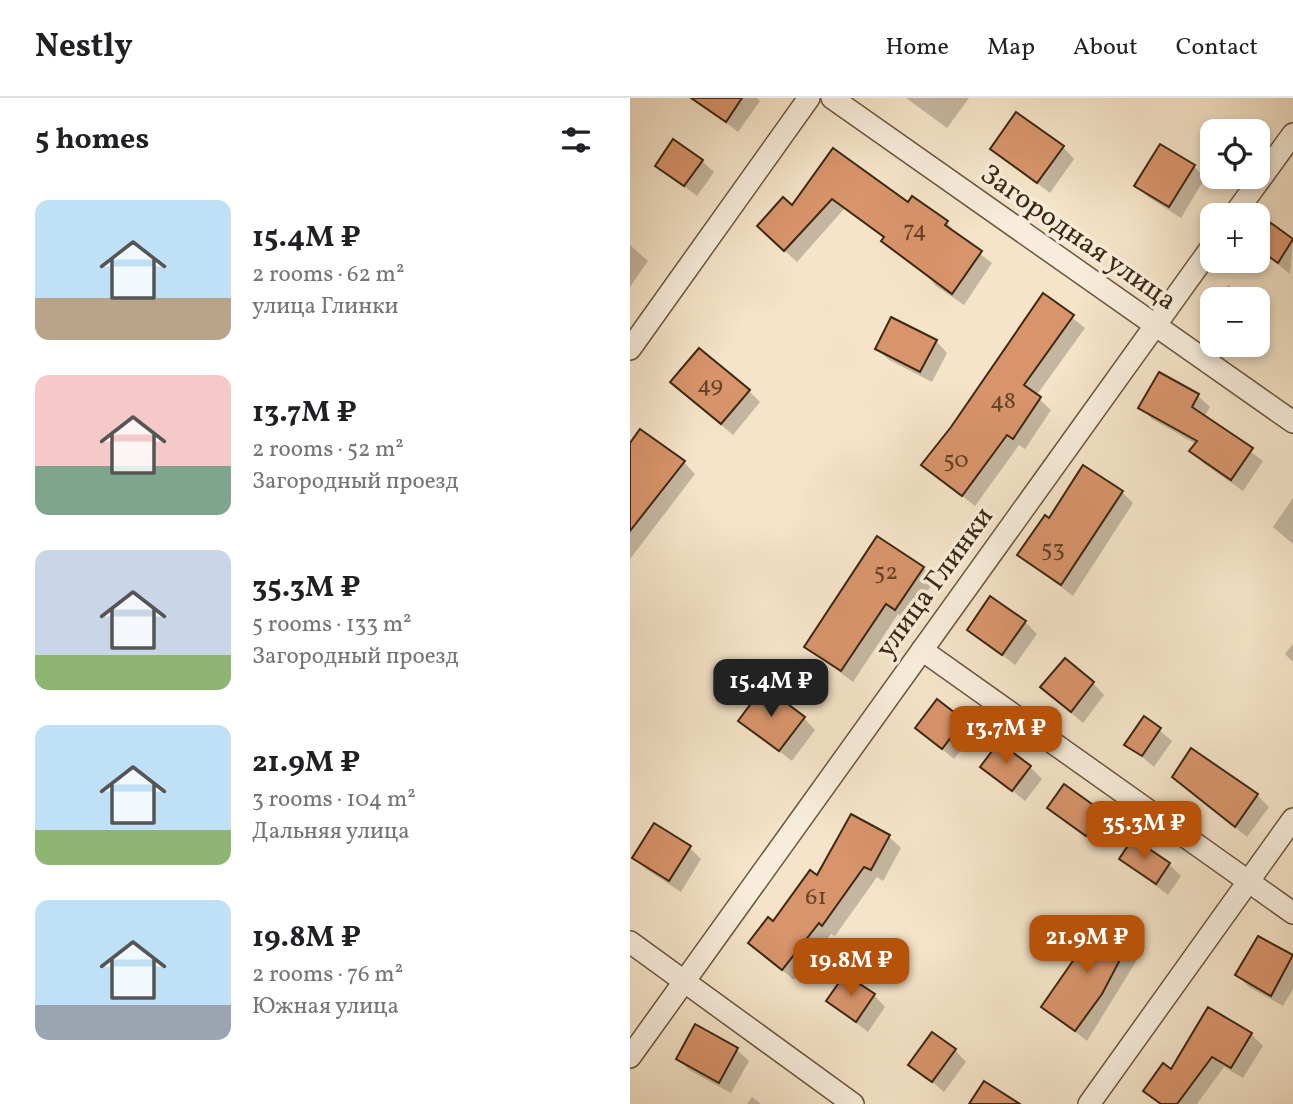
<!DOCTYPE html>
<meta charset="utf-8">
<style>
:root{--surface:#fff;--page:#f2f2f2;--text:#202124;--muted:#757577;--line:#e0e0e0;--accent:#b45309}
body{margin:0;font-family:Vollkorn,serif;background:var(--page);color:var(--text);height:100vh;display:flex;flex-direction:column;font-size:26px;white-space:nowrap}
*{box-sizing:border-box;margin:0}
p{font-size:23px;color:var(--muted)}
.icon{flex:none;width:38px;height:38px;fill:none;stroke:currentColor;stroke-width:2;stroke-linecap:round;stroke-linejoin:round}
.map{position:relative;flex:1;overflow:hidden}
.details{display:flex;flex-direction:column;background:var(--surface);width:630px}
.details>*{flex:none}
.tools{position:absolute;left:570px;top:21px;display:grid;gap:14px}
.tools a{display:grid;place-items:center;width:70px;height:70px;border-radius:14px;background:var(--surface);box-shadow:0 4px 10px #0003;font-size:35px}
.price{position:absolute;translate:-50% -60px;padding:0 16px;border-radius:14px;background:var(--accent);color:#fff;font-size:23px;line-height:46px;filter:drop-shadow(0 2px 4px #0008)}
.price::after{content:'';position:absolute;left:50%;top:42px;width:21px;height:16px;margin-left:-10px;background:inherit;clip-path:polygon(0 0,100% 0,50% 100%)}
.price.on{background:#222;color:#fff}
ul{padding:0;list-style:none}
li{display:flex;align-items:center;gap:21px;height:175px;padding:0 35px}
li span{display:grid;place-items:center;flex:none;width:196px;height:140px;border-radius:14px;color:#555}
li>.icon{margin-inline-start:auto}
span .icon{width:84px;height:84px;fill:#fffc;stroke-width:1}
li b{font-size:30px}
h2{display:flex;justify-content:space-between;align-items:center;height:84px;padding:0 35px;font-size:30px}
header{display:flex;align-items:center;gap:42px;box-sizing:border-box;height:98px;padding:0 35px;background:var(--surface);border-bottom:2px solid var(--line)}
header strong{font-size:33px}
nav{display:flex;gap:38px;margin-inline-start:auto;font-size:24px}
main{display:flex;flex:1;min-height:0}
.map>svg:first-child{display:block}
.shadow{fill:#0003}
.building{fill:#d8946b;stroke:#3d2811;stroke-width:2}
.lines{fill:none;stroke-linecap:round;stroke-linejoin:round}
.minor-casing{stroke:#6b573f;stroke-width:24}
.minor{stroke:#f8eddc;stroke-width:21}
.labels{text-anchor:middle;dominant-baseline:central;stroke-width:7;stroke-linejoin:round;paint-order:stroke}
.number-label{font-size:24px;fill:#644328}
.street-label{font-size:28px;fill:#3d2811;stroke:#f8eddc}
</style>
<header>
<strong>Nestly</strong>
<nav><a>Home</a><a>Map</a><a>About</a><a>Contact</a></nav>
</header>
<main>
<section class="details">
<h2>5 homes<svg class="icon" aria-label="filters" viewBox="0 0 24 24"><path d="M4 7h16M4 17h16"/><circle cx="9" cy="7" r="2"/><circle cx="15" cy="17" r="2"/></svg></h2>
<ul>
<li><span style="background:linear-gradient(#bfe0f5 70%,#b9a48a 0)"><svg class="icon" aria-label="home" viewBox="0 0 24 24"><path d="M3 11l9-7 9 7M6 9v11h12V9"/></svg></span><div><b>15.4M ₽</b><p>2 rooms · 62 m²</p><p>улица Глинки</p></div></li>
<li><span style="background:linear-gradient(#f6c9c9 65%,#7fa58c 0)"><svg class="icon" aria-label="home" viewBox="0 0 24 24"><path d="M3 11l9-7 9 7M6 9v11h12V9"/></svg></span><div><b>13.7M ₽</b><p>2 rooms · 52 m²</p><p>Загородный проезд</p></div></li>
<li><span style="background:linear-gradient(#c9d6e8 75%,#8fb573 0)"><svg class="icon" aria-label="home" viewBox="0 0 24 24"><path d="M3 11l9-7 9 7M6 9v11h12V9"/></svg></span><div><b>35.3M ₽</b><p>5 rooms · 133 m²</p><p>Загородный проезд</p></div></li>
<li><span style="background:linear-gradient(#bfe0f5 75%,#8fb573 0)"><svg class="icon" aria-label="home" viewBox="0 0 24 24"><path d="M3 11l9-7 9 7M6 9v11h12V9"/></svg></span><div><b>21.9M ₽</b><p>3 rooms · 104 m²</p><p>Дальняя улица</p></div></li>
<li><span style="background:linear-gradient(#bfe0f5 75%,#9aa5b1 0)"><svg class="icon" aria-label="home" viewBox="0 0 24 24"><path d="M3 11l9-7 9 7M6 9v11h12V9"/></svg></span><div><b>19.8M ₽</b><p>2 rooms · 76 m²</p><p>Южная улица</p></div></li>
</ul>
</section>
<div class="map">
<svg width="663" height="1006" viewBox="0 0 663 1006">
<rect width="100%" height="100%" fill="#f5e4c9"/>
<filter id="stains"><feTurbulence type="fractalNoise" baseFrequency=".00286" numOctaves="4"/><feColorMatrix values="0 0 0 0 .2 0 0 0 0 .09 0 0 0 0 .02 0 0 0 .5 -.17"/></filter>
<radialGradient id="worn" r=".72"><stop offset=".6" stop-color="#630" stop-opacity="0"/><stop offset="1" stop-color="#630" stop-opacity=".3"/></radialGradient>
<g class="shadow">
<path d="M 78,0 L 127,0 L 130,3 L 108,34 L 73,7 Z"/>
<path d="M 276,0 L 339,0 L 317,30 Z"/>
<path d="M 433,49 L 444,61 L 420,95 L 362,51 Z"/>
<path d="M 203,53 L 278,107 L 317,124 L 327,138 L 362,165 L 334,207 L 306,188 L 295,175 L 265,154 L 254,143 L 255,141 L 214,111 L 167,164 L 141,140 Z"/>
<path d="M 72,63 L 84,74 L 67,98 L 27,67 Z"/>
<path d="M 564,68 L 575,80 L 551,120 L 518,99 L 506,88 Z"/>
<path d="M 641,127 L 663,144 L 660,176 L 628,150 Z"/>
<path d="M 0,147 L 18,163 L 0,189 Z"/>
<path d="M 598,187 L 623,201 L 589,201 Z"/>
<path d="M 414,198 L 455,230 L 406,298 L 421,312 L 395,351 L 389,347 L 345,408 L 293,367 L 323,330 Z"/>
<path d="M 628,206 L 637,214 L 628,229 Z"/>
<path d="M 306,243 L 317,255 L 302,284 L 259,262 L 247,251 Z"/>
<path d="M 119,293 L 130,304 L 103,337 L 54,295 Z"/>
<path d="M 568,298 L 580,309 L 574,319 L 633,363 L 613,393 L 573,365 L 562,353 L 566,346 L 522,321 L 510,309 Z"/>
<path d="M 0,347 L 54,364 L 65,376 L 0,461 Z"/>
<path d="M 492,394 L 503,405 L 443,498 L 389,457 L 420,422 Z"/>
<path d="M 663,400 L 663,446 L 643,429 Z"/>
<path d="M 293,470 L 305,481 L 278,523 L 268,516 L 223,584 L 176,549 Z"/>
<path d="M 395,524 L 407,536 L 385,567 L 339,531 Z"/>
<path d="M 663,546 L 663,564 L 655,556 Z"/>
<path d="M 463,585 L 474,597 L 453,625 L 424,600 Z"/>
<path d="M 308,603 L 345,635 L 324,661 L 287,630 Z"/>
<path d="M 174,620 L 185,632 L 162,663 L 110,623 Z"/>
<path d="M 515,620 L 542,643 L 524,669 L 497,646 Z"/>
<path d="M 353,669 L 400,669 L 412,681 L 395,703 Z"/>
<path d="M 544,679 L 627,697 L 639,709 L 617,739 Z"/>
<path d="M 419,710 L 472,715 L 484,727 L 469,748 Z"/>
<path d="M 222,718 L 259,739 L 271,750 L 253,783 L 247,779 L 205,838 L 201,836 L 164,882 L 120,845 L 143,826 L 188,779 Z"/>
<path d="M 60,750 L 71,761 L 51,794 L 16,771 L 4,759 Z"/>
<path d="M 491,761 L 539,766 L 551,778 L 538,797 Z"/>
<path d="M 501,840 L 513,852 L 457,943 L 413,908 Z"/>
<path d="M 629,840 L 663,859 L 663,891 L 653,908 L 619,889 L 607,877 Z"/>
<path d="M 244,897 L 255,909 L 238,934 L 198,903 Z"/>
<path d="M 65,929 L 107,952 L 119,963 L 101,995 L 59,972 L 48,961 Z"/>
<path d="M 621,936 L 633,948 L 613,980 L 594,969 L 567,1006 L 529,1006 L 515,993 L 541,973 Z"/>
<path d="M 325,952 L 336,964 L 314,994 L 281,966 Z"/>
<path d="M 122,999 L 131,1006 L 117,1006 Z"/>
</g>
<g class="building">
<path d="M 61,0 L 112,0 L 96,24 Z"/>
<path d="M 386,14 L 434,48 L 407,85 L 360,51 Z"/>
<path d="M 43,41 L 73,62 L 54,88 L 25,68 Z"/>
<path d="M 530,46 L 565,67 L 539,109 L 504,88 Z"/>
<path d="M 203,50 L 278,104 L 282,98 L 318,123 L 315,127 L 352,153 L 322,196 L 251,143 L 254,139 L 202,101 L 154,153 L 127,128 L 153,99 L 162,107 Z"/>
<path d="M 641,125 L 663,141 L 648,165 L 628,151 L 628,142 Z"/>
<path d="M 413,195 L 444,217 L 394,287 L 411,299 L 383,341 L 377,337 L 332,398 L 291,367 L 321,329 Z"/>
<path d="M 261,219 L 307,242 L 290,274 L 245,251 Z"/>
<path d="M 69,250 L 120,292 L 91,326 L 40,284 Z"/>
<path d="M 529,274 L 569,296 L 562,309 L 623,350 L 601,382 L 559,353 L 567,343 L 508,310 Z"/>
<path d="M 10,331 L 55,363 L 0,433 L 0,345 Z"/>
<path d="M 453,367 L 493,393 L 431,487 L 387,457 L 415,417 L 419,420 Z"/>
<path d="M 247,438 L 294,469 L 265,512 L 256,506 L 211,573 L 174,549 Z"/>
<path d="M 360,498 L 396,523 L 372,557 L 337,532 Z"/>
<path d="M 435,560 L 464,584 L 441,614 L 410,589 Z"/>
<path d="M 134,588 L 175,619 L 149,653 L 108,623 Z"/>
<path d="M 307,601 L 334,622 L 312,651 L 285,630 Z"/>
<path d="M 514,618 L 531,630 L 512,658 L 494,647 Z"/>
<path d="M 369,644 L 401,668 L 382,693 L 350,669 Z"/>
<path d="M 561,650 L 628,696 L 605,729 L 542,679 Z"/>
<path d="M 434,686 L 473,714 L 456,738 L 417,710 Z"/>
<path d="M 221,716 L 260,737 L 241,772 L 234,769 L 192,828 L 189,825 L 152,872 L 118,845 L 138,819 L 143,823 L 180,772 L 187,777 Z"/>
<path d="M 24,725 L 61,748 L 39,783 L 2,760 Z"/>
<path d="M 503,740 L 540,765 L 526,786 L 489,761 Z"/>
<path d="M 468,820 L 502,839 L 472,896 L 445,933 L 411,909 L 447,857 Z"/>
<path d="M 628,838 L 663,857 L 641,898 L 605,877 Z"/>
<path d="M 215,876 L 245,896 L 226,924 L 196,903 Z"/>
<path d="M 578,909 L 622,935 L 601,970 L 582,959 L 547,1006 L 531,1006 L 513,993 L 533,965 L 541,971 Z"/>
<path d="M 65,926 L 108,950 L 89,985 L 46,961 Z"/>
<path d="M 302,934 L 326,951 L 302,984 L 278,967 Z"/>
<path d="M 354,983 L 390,1006 L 339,1006 Z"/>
</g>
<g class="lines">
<g class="minor-casing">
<g id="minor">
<path d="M 202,0 L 663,324"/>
<path d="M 604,117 L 663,36"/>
<path d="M 0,251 L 179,0"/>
<path d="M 292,552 L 663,815"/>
<path d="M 0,844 L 223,1006"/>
<path d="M 0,959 L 583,147"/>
<path d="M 459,1006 L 663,721"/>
</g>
</g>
<use href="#minor" class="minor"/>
</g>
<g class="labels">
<g class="number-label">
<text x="285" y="133">74</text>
<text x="80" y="288">49</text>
<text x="373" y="304">48</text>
<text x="326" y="363">50</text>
<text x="423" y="452">53</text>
<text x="256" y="475">52</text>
<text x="186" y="800">61</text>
</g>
<g class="street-label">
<text transform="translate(448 140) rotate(35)">Загородная улица</text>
<text transform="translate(305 485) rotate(-54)">улица Глинки</text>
</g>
</g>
<rect width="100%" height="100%" filter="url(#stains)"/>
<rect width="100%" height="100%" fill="url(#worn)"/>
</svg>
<div class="tools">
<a><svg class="icon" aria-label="locate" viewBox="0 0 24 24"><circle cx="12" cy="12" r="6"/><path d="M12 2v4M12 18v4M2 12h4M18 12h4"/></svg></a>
<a>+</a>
<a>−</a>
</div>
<b class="price on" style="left:141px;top:621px">15.4M ₽</b>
<b class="price" style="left:376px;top:668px">13.7M ₽</b>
<b class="price" style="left:514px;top:763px">35.3M ₽</b>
<b class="price" style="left:457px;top:877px">21.9M ₽</b>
<b class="price" style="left:221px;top:900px">19.8M ₽</b>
</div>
</main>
